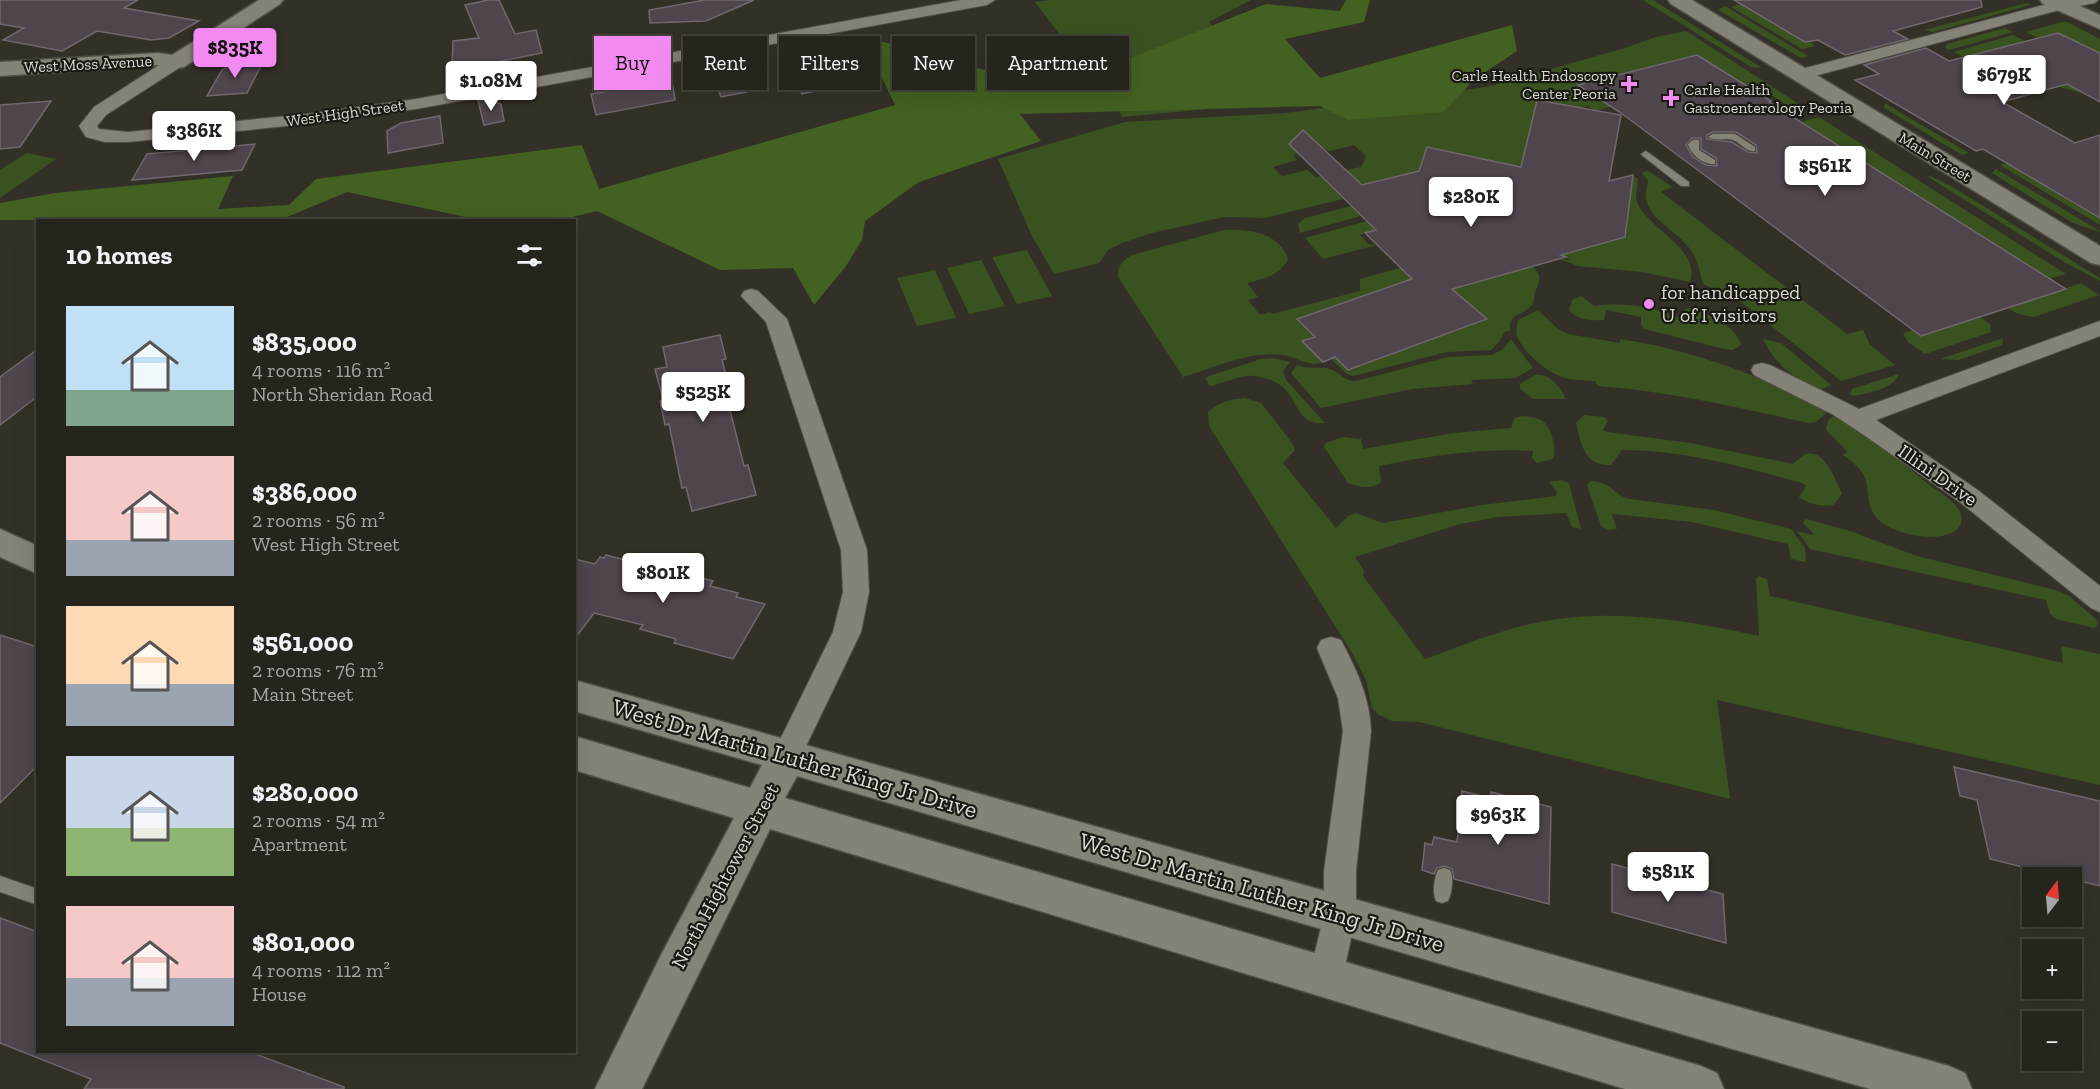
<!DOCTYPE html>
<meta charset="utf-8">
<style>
:root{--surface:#26251d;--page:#2e2d26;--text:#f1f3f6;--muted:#a4a5a4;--line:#42423b;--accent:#f38af1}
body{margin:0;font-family:"Zilla Slab",serif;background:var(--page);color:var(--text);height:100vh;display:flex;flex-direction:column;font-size:22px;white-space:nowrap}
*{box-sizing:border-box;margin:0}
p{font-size:20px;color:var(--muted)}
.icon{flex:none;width:33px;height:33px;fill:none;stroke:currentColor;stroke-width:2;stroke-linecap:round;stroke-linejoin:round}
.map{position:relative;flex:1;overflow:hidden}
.details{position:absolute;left:36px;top:219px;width:540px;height:834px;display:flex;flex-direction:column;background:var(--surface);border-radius:0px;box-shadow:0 6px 24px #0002,0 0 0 2px var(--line)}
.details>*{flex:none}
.hud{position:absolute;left:594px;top:36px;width:570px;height:54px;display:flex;gap:12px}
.needle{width:39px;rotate:16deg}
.controls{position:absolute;left:2022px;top:867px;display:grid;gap:12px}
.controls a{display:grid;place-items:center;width:60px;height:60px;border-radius:0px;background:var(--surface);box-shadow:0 6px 24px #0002,0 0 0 2px var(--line);font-size:30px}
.price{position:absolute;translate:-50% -51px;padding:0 14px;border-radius:6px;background:#fff;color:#222;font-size:20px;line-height:39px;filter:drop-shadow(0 2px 3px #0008)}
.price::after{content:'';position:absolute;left:50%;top:36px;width:18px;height:14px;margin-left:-9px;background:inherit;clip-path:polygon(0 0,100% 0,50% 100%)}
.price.active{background:var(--accent);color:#111}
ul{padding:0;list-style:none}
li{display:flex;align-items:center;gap:18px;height:150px;padding:0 30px}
li span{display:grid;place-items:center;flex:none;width:168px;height:120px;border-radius:0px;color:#555}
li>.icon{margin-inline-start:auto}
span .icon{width:72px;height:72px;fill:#fffc;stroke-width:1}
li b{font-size:26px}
h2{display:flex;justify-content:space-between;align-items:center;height:72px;padding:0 30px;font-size:26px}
.tag{padding:0 21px;border-radius:0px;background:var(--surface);box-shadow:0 6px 24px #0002,0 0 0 2px var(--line);font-size:21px;line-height:54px}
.tag.active{background:var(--accent);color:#111}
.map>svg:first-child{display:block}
.green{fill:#3a5220;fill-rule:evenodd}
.forest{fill:#436121}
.building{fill:#4f454c;stroke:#71676f;stroke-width:1.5;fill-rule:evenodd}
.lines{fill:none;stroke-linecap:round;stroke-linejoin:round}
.lane-casing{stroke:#504e46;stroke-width:2}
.street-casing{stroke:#504e46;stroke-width:2}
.secondary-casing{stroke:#504e46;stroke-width:3}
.lane{fill:#858277;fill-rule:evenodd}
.street{fill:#858277;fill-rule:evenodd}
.secondary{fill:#858277;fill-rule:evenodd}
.poi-dot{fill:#f38af1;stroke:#1a1914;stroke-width:2}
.labels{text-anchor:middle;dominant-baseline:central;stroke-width:4.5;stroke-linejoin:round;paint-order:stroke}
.far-street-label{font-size:16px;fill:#dad8d2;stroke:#1a1914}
.far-poi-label{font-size:16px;fill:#dad8d2;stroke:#1a1914;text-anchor:end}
.poi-label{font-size:20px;fill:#dad8d2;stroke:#1a1914;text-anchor:start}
.street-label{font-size:20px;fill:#dad8d2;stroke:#1a1914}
.near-street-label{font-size:24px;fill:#dad8d2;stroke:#1a1914}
</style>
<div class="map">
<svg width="2100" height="1089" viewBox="0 0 2100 1089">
<rect width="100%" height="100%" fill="#333127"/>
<g class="green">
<path d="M 1050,0 L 1251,0 L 1209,22 L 1281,102 L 1123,117 L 1035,2 Z"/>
<path d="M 1643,0 L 1653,0 L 1762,68 L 1751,67 Z"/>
<path d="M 2027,3 L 2030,5 L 1933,32 L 1924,30 Z"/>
<path d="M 1741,4 L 1805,42 L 1809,41 L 1815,46 L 1802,49 L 1731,7 Z"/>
<path d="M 1725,6 L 1808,56 L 1801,58 L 1718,10 Z"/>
<path d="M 2062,22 L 2067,22 L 2100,39 L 2100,53 L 2058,33 L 2038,38 L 2026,32 Z"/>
<path d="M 2005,28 L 2013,32 L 1949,50 L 1945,47 L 1947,44 Z"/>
<path d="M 1686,31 L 1802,106 L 1793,109 L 1754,84 L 1746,86 L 1697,55 L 1578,85 L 1610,107 L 1595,111 L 1588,106 L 1567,111 L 1556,103 L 1537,100 L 1521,165 L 1517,166 L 1427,147 L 1436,167 L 1337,192 L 1343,199 L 1265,218 L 1224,217 L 1152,233 L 1122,243 L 1108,250 L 1099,263 L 1054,274 L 1032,236 L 998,159 L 1125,122 L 1285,113 L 1487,87 L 1625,48 L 1656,37 ZM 1354,145 L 1366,156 L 1361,167 L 1316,177 L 1307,170 L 1282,176 L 1273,167 L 1297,160 L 1293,155 L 1320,148 L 1330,151 Z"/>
<path d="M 2013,35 L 2025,41 L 1999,49 L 2086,94 L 1981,67 L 1954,52 Z"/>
<path d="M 1885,104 L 1886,104 L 1969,153 L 1962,155 L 1884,108 Z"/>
<path d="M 1819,117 L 2066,274 L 2049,279 L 1801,122 Z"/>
<path d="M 27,153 L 56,159 L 0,198 L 0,170 Z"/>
<path d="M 2006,163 L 2091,213 L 2100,210 L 2100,225 L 2000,165 Z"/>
<path d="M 1996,169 L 2100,231 L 2100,232 L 2073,223 L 1992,173 Z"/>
<path d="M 1648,171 L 1673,187 L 1661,192 L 1847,334 L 1863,330 L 1870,345 L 1895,365 L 1841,381 L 1741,302 L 1703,284 C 1699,271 1698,260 1690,249 C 1678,232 1650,220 1646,199 C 1644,193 1648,187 1648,181 L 1642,173 Z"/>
<path d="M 1633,175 L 1638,179 C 1638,189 1633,196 1639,206 C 1651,230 1701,250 1690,282 L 1642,272 L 1578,266 L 1560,259 L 1571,260 L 1560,254 L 1624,237 Z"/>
<path d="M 1930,176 L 1951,186 L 2082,267 L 2100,278 L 2100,281 L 2064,262 L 1928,177 Z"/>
<path d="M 1351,206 L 1361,216 L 1300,233 L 1298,224 L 1305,218 Z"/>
<path d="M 1367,221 L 1375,230 L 1360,235 L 1368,244 L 1377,245 L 1323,259 L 1305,238 Z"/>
<path d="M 1224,230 C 1248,229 1279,232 1288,259 C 1280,276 1264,278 1247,283 L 1258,297 L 1248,300 L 1260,315 L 1270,312 L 1272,314 L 1360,291 L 1360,279 L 1410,265 L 1421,276 L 1297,319 L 1315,337 L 1303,341 L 1323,362 C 1308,368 1298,357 1283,355 C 1250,350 1213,368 1183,377 L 1118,277 C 1117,266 1123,260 1132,255 Z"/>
<path d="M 1027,250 L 1052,296 L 1017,304 L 992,257 Z"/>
<path d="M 981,260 L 1005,306 L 969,314 L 947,268 Z"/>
<path d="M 1532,266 C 1545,279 1538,281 1534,296 C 1534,299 1534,302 1532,305 C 1524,316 1508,312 1510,331 L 1504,332 L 1499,342 L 1491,350 L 1447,352 L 1353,376 L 1347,374 L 1331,359 L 1335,357 L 1348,370 L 1487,320 L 1452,289 Z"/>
<path d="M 935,270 L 956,318 L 917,326 L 897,278 Z"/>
<path d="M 2081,283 L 2099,295 L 2034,317 L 2018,314 L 2008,308 Z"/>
<path d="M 1581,296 L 1594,306 C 1624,302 1650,306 1678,317 L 1685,309 L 1691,308 C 1707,313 1737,326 1741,345 L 1733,350 L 1724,349 L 1644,329 L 1641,325 L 1641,317 L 1606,310 L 1604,320 C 1592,321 1577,320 1569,310 L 1572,300 Z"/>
<path d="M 1538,310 L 1558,329 L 1568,334 L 1620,343 L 1620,339 C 1694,350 1762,376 1828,411 L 1816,422 L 1809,423 C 1739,408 1669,391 1598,386 L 1595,381 C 1585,380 1572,381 1562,377 C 1545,371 1522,351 1516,334 L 1518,320 Z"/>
<path d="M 1980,317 L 1990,324 L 1991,332 L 1925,354 L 1908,342 L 1903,334 L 1913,329 L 1922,336 Z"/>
<path d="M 2003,338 L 2002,345 L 1959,360 L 1940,359 Z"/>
<path d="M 1511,339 L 1533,368 L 1515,378 L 1471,380 L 1473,384 L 1412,389 L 1321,408 L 1291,373 L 1297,365 C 1309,370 1321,366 1330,369 C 1341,373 1343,381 1356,381 L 1448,357 L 1492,355 L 1503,349 Z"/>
<path d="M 1763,339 L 1781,343 L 1831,385 L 1819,390 C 1790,373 1779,370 1763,339 Z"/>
<path d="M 1274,358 L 1290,362 L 1283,371 L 1286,380 L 1325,423 C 1299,426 1298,403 1285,389 C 1276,380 1259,375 1246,376 C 1234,378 1222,383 1210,386 L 1205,379 L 1209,376 L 1261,359 Z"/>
<path d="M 1899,374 C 1894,389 1866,394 1852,396 L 1850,394 L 1852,389 Z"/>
<path d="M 1535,375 C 1550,373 1560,387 1566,399 L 1533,399 L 1520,389 L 1520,384 Z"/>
<path d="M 1245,398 L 1261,403 L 1292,443 L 1295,450 L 1283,463 L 1336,528 L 1348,516 L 1356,513 L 1383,523 L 1482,505 L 1556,496 L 1557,492 L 1549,482 L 1561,480 L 1569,483 L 1581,529 L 1572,527 L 1566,513 L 1498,517 L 1460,524 L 1355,557 L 1364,570 L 1363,576 L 1425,659 C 1462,646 1497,631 1535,623 C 1609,607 1686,620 1759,636 L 1756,578 L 1759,576 L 1767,579 L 1770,596 L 2063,663 L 2061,646 L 2100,654 L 2100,785 L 1717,700 L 1730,799 L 1419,722 L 1392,721 L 1379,715 L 1372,708 L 1366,680 L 1351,651 L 1209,426 L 1208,412 C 1219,402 1231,399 1245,398 Z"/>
<path d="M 1584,415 L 1604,417 L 1608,421 L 1603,430 L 1607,432 L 1690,443 L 1793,464 C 1796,462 1800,457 1804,455 C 1824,446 1836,481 1842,494 L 1833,505 C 1822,507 1808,504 1799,497 L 1806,486 L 1802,483 C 1744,467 1683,450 1622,450 L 1611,465 C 1584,466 1581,444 1576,423 Z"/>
<path d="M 1835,415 C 1869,438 1900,460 1931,486 C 1940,493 1953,500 1959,510 C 1962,515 1963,522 1959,527 C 1945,545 1899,535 1882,523 C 1862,507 1872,488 1863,474 C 1858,466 1850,460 1843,455 L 1848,452 L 1826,430 L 1828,421 Z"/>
<path d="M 1522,416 C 1530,417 1540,417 1545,423 C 1552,430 1557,451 1553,459 L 1537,463 L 1532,458 L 1533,451 C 1481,448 1429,456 1379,466 L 1381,482 C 1372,490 1359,487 1348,483 L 1324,447 L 1326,443 L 1343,437 L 1361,439 L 1363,449 L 1454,433 L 1511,428 L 1514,418 Z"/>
<path d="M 1590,481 C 1614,482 1612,495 1630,499 L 1714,510 L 1791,529 L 1805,548 L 1806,562 L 1791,559 L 1788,544 L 1692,522 L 1612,514 L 1617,529 L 1607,530 L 1601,526 L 1587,485 Z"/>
<path d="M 1806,519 L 1850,531 L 1917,556 L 2055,590 L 2068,595 L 2097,620 L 2098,625 L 2094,628 L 2056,619 L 2050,614 L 2046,600 L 1810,549 L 1797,531 L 1812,535 L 1814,534 L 1803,523 Z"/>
</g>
<path class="forest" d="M 1346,0 L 1370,0 L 1364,22 L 1285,39 L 1320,78 L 1512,25 L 1517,51 L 1475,79 L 1443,112 L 1348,120 L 1320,106 L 1020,114 L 1041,141 L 919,182 L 865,221 L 862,240 L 846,266 L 814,305 L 793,268 L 720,270 L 597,211 L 560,220 L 480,220 L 347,192 L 280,220 L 0,220 L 0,203 L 55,193 L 233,176 L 218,209 L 289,205 L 316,179 L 582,145 L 599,189 L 895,105 L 862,36 L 1053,89 L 1266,4 L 1340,11 Z"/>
<g class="building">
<path d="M 0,0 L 138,0 L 124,8 L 199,21 L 169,38 L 151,40 L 97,31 L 62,51 L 3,40 L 24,28 L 0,24 Z"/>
<path d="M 488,0 L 499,0 L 515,34 L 536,30 L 542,53 L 471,67 L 470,65 L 452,68 L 453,41 L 479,38 L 465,5 Z"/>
<path d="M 705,0 L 754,0 L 706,21 L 650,23 L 649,10 Z"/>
<path d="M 1734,0 L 1981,0 L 1982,7 L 1893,31 L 1908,39 L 1845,55 L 1818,40 L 1805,42 Z"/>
<path d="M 2058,33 L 2100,53 L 2100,102 L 2067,84 L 2002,102 L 2075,143 L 2100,135 L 2100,218 L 1983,149 L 1976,151 L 1855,80 L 1879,74 L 1864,65 L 1926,48 L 1949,61 Z"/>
<path d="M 1697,55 L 1771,101 L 1769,102 L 2066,289 L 1921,336 L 1621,113 L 1578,85 ZM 1713,132 L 1736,132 L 1756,145 L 1757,153 L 1748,152 L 1732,142 L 1707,139 L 1707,135 ZM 1692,138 L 1701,138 L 1701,149 L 1716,158 L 1717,166 L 1706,165 L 1693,157 L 1686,145 Z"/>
<path d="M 263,62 L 247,93 L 207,96 L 222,70 L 229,65 Z"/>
<path d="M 824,66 L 835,87 L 802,94 L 791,72 Z"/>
<path d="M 739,70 L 747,92 L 721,97 L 713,76 Z"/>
<path d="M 672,81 L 675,100 L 596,115 L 591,94 Z"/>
<path d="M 483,99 L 501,104 L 504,121 L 484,125 L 478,100 Z"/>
<path d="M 1537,100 L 1621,115 L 1609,181 L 1633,175 L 1625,237 L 1561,255 L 1566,257 L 1452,289 L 1487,319 L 1348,370 L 1335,357 L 1323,362 L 1302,341 L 1315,337 L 1297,319 L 1412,279 L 1365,233 L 1376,230 L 1289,144 L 1303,130 L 1362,185 L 1419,171 L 1427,147 L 1521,167 Z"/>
<path d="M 51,101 L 20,147 L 0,149 L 0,105 Z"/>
<path d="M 440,116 L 443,143 L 388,153 L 387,131 L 401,123 Z"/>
<path d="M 255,144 L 242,170 L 132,180 L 147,154 Z"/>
<path d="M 720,335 L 726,359 L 722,360 L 735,409 L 730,410 L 744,466 L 748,465 L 756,495 L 692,511 L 686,487 L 682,488 L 669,424 L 665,425 L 660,401 L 663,400 L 655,369 L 667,367 L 663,347 Z"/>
<path d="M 38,349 L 38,396 L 0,425 L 0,377 Z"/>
<path d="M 606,555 L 629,561 L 632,556 L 661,563 L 658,567 L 713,581 L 710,586 L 738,593 L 736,597 L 765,604 L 733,659 L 674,643 L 676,639 L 640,629 L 643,625 L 594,613 L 574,640 L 574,559 L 595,564 L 600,557 L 604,558 Z"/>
<path d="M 0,635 L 38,647 L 38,765 L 0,803 Z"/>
<path d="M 1954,767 L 2100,801 L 2100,886 L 1990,859 L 1977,800 L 1960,796 Z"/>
<path d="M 1462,791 L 1490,798 L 1491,792 L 1551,807 L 1549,904 L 1454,879 L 1452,869 L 1445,866 L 1437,868 L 1434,874 L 1422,870 L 1425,843 L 1432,845 L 1434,837 L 1457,842 Z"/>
<path d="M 1612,864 L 1723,894 L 1726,943 L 1612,912 Z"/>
<path d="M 0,918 L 38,932 L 38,1052 L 250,1052 L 344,1087 L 344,1089 L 84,1089 L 91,1079 L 0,1043 Z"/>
</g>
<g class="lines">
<g class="lane-casing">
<g id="lane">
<path d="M 1735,134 L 1755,147 L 1755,151 C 1745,152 1742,143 1733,140 C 1725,137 1716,142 1708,137 L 1713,134 Z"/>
<path d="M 1693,140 L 1699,140 L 1699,150 L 1715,160 L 1715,164 C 1704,165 1691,155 1688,144 Z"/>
<path d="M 1646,151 L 1689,182 L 1689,186 L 1681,186 L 1643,156 L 1641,154 Z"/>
<path d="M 1444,868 L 1450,870 C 1454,879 1452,892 1448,901 L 1442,903 L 1436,901 C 1432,892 1434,879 1438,870 Z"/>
<path d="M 0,876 L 38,889 L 38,905 L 0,892 Z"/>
</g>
</g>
<g class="street-casing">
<g id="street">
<path d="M 961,0 L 995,0 L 987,5 L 416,109 L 307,124 L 128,142 L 105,142 L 86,137 L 79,126 L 94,107 L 170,58 L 176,57 L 184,62 L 182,66 L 106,115 L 97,126 L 99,129 L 128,132 L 307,114 L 416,99 Z"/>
<path d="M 2062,0 L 2098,0 L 2095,3 L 2063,9 L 1800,80 L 1792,75 L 1794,71 Z"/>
<path d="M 751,289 L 758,291 L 787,319 L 867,550 L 869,592 L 861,632 L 797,765 L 787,769 L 777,765 L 772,756 L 833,632 L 843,592 L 841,550 L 766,322 L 741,296 L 744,291 Z"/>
<path d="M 2100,321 L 2100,336 L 1876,420 L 1979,491 L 2100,586 L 2100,612 L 2091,608 L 1961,503 L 1861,433 L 1832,414 L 1754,375 L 1751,370 L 1754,365 L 1762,363 L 1770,365 L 1859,409 Z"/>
<path d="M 1331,637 L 1341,640 C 1356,669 1370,697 1371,731 L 1356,871 L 1356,915 L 1343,976 L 1338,988 L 1326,993 L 1314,988 L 1309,976 L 1324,915 L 1324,871 L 1343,731 L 1338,698 L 1317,648 L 1321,640 Z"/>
</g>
</g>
<g class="secondary-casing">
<g id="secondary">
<path d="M 259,0 L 283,0 L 280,4 L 184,67 L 176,68 L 158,65 L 0,76 L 0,62 L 158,53 L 172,55 Z"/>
<path d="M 1668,0 L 1692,0 L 2100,246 L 2100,265 L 2091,263 L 1671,4 Z"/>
<path d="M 2040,0 L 2066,0 L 2100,15 L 2100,29 L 2043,4 Z"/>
<path d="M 0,529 L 38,546 L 38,574 L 0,557 Z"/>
<path d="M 574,680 L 1949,1066 L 1965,1073 L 1972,1089 L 1870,1089 L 797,776 L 785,798 L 1701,1066 L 1717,1073 L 1724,1089 L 1625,1089 L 770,829 L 642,1089 L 595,1089 L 661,955 L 734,818 L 574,770 L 574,736 L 750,788 L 762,765 L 574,711 Z"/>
</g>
</g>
<use href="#lane" class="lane"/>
<use href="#street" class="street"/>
<use href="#secondary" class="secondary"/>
</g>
<g class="poi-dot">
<path d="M1626 75h6v6h6v6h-6v6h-6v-6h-6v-6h6z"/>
<path d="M1668 89h6v6h6v6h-6v6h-6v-6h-6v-6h6z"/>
<circle cx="1649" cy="304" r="6"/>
</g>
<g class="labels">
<g class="far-street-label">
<text transform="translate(88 64) rotate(-3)">West Moss Avenue</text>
<text transform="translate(345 113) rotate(-8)">West High Street</text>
<text transform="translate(1935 157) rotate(31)">Main Street</text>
</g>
<g class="far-poi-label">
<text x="1616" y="75">Carle Health Endoscopy<tspan x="1616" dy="18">Center Peoria</tspan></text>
<text x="1684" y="89" text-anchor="start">Carle Health<tspan x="1684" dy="18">Gastroenterology Peoria</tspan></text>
</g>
<g class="poi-label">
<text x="1661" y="292">for handicapped<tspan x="1661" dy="23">U of I visitors</tspan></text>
</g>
<g class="street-label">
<text transform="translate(1938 475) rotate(35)">Illini Drive</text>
<text transform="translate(725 876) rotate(-62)">North Hightower Street</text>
</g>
<g class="near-street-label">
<text transform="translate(795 758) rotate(16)">West Dr Martin Luther King Jr Drive</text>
<text transform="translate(1262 892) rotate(16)">West Dr Martin Luther King Jr Drive</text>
</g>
</g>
</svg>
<div class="controls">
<a><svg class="needle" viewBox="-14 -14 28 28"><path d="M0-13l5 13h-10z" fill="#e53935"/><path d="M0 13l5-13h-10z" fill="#a4a5a4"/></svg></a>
<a>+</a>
<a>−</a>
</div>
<b class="price active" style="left:235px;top:79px">$835K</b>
<b class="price" style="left:2004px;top:106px">$679K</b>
<b class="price" style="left:491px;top:112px">$1.08M</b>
<b class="price" style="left:194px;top:162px">$386K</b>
<b class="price" style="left:1825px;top:197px">$561K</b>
<b class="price" style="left:1471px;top:228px">$280K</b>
<b class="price" style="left:703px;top:423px">$525K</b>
<b class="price" style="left:663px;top:604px">$801K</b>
<b class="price" style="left:1498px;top:846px">$963K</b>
<b class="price" style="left:1668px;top:903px">$581K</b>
<div class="hud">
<a class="tag active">Buy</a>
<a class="tag">Rent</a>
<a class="tag">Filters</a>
<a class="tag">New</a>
<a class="tag">Apartment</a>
</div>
<section class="details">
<h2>10 homes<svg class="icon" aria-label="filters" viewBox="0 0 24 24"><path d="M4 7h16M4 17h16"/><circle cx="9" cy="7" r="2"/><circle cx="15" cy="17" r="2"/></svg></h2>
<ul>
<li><span style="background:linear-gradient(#bfe0f5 70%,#7fa58c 0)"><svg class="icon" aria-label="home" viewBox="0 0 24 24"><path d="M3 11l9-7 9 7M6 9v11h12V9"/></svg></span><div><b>$835,000</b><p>4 rooms · 116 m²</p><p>North Sheridan Road</p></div></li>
<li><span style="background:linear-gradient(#f6c9c9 70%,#9aa5b1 0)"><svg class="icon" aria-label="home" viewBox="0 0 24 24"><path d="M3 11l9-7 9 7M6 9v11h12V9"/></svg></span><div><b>$386,000</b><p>2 rooms · 56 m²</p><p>West High Street</p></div></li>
<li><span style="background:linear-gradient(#ffd9b3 65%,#9aa5b1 0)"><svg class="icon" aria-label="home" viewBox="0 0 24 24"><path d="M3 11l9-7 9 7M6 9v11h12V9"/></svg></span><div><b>$561,000</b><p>2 rooms · 76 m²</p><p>Main Street</p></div></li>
<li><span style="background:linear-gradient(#c9d6e8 60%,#8fb573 0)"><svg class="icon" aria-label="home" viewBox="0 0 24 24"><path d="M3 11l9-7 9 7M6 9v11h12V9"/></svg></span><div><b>$280,000</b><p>2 rooms · 54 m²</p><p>Apartment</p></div></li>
<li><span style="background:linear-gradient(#f6c9c9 60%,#9aa5b1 0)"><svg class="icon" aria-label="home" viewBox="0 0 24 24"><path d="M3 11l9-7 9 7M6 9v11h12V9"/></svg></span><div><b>$801,000</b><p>4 rooms · 112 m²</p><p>House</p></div></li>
</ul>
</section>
</div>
